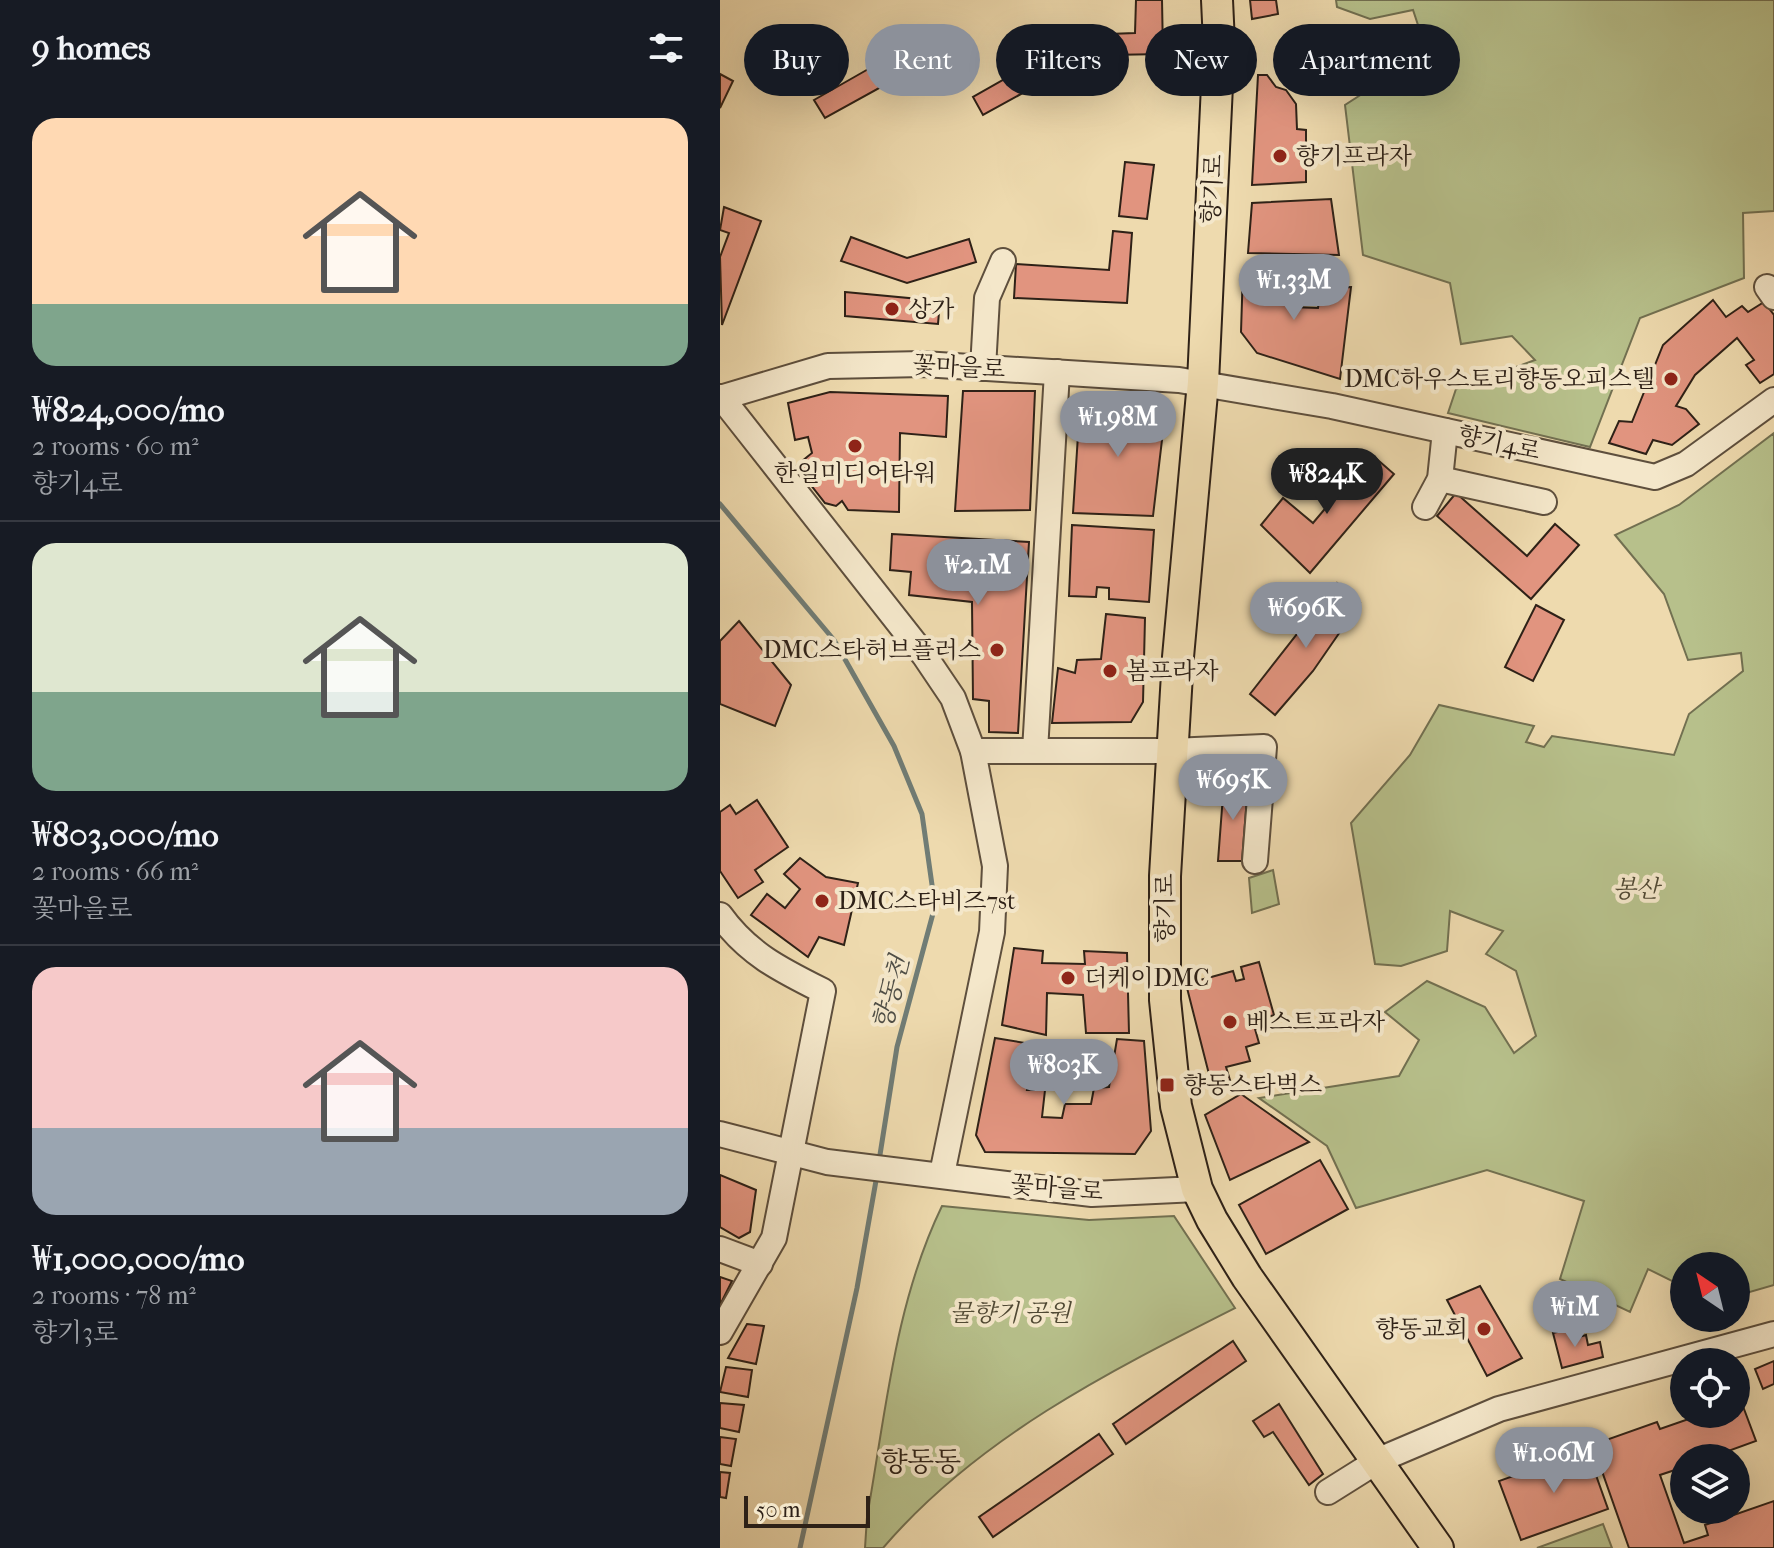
<!DOCTYPE html>
<meta charset="utf-8">
<style>
:root{--surface:#171b24;--page:#242831;--text:#f1f3f6;--muted:#9ea1a6;--line:#363941;--accent:#8c9099}
body{margin:0;font-family:"IM FELL French Canon","Noto Serif KR",serif;background:var(--page);color:var(--text);height:100vh;display:flex;flex-direction:column;font-size:30px;white-space:nowrap}
*{box-sizing:border-box;margin:0}
p{font-size:26px;color:var(--muted)}
.icon{flex:none;width:44px;height:44px;fill:none;stroke:currentColor;stroke-width:2;stroke-linecap:round;stroke-linejoin:round}
.map{position:relative;flex:1;overflow:hidden}
.drawer{display:flex;flex-direction:column;background:var(--surface);width:720px}
.drawer>*{flex:none}
.banner{position:absolute;left:24px;top:24px;width:760px;height:72px;display:flex;gap:16px}
.needle{width:52px;rotate:325deg}
.fabs{position:absolute;left:950px;top:1252px;display:grid;gap:16px}
.fabs a{display:grid;place-items:center;width:80px;height:80px;border-radius:50%;background:var(--surface);box-shadow:0 8px 32px #0002;font-size:40px}
.scale{position:absolute;left:24px;bottom:20px;width:126px;box-sizing:border-box;padding-left:8px;border:4px solid #2e2117;border-top:0;font-size:22px;line-height:28px;white-space:nowrap;color:#2e2117;-webkit-text-stroke:6px #f4e7ca;paint-order:stroke}
.price{position:absolute;translate:-50% -68px;padding:0 18px;border-radius:28px;background:var(--accent);color:#fff;font-size:26px;line-height:52px;filter:drop-shadow(0 2px 4px #0008)}
.price::after{content:'';position:absolute;left:50%;top:48px;width:24px;height:18px;margin-left:-12px;background:inherit;clip-path:polygon(0 0,100% 0,50% 100%)}
.price.current{background:#222;color:#fff}
ul{padding:0;list-style:none}
li{display:grid;align-content:center;gap:16px;height:424px;padding:0 32px}
li+li{border-top:2px solid var(--line)}
li span{display:grid;place-items:center;height:248px;border-radius:24px;color:#555}
li>.icon{margin-inline-start:auto}
span .icon{width:144px;height:144px;fill:#fffc;stroke-width:1}
li b{font-size:34px}
h2{display:flex;justify-content:space-between;align-items:center;height:96px;padding:0 32px;font-size:34px}
.tag{padding:0 28px;border-radius:36px;background:var(--surface);box-shadow:0 8px 32px #0002;font-size:28px;line-height:72px}
.tag.current{background:var(--accent);color:#fff}
main{display:flex;flex:1;min-height:0}
.map>svg:first-child{display:block}
.green{fill:#b7c08b;stroke:#727051;stroke-width:2}
.lines{fill:none;stroke-linecap:round;stroke-linejoin:round}
.stream{stroke:#707c75;stroke-width:5}
.building{fill:#e1947f;stroke:#2e2117;stroke-width:2}
.minor-casing{stroke:#5e4f3d;stroke-width:28}
.major-casing{stroke:#2e2117;stroke-width:34}
.minor{stroke:#f4e7ca;stroke-width:24}
.major{stroke:#eedaae;stroke-width:30}
.poi-dot{fill:#8f2418;stroke:#f4e7ca;stroke-width:3}
.labels{text-anchor:middle;dominant-baseline:central;stroke-width:8;stroke-linejoin:round;paint-order:stroke}
.poi-label{font-size:24px;fill:#2e2117;stroke:#f4e7ca;text-anchor:start}
.street-label{font-size:24px;fill:#2e2117;stroke:#f4e7ca}
.park-label{font-size:24px;font-style:italic;fill:#504934;stroke:#f4e7ca}
.water-label{font-size:26px;font-style:italic;fill:#4f4e46;stroke:#f4e7ca}
.quarter-label{font-size:28px;fill:#2e2117;stroke:#f4e7ca}
</style>
<main>
<section class="drawer">
<h2>9 homes<svg class="icon" aria-label="filters" viewBox="0 0 24 24"><path d="M4 7h16M4 17h16"/><circle cx="9" cy="7" r="2"/><circle cx="15" cy="17" r="2"/></svg></h2>
<ul>
<li><span style="background:linear-gradient(#ffd9b3 75%,#7fa58c 0)"><svg class="icon" aria-label="home" viewBox="0 0 24 24"><path d="M3 11l9-7 9 7M6 9v11h12V9"/></svg></span><div><b>₩824,000/mo</b><p>2 rooms · 60 m²</p><p>향기4로</p></div></li>
<li><span style="background:linear-gradient(#dfe7d0 60%,#7fa58c 0)"><svg class="icon" aria-label="home" viewBox="0 0 24 24"><path d="M3 11l9-7 9 7M6 9v11h12V9"/></svg></span><div><b>₩803,000/mo</b><p>2 rooms · 66 m²</p><p>꽃마을로</p></div></li>
<li><span style="background:linear-gradient(#f6c9c9 65%,#9aa5b1 0)"><svg class="icon" aria-label="home" viewBox="0 0 24 24"><path d="M3 11l9-7 9 7M6 9v11h12V9"/></svg></span><div><b>₩1,000,000/mo</b><p>2 rooms · 78 m²</p><p>향기3로</p></div></li>
</ul>
</section>
<div class="map">
<svg width="1054" height="1548" viewBox="0 0 1054 1548">
<rect width="100%" height="100%" fill="#eedaae"/>
<filter id="stains"><feTurbulence type="fractalNoise" baseFrequency=".0025" numOctaves="4"/><feColorMatrix values="0 0 0 0 .2 0 0 0 0 .09 0 0 0 0 .02 0 0 0 .5 -.17"/></filter>
<radialGradient id="worn" r=".72"><stop offset=".6" stop-color="#630" stop-opacity="0"/><stop offset="1" stop-color="#630" stop-opacity=".3"/></radialGradient>
<g class="green">
<path d="M 616,0 L 1054,0 L 1054,211 L 1023,213 L 1024,278 L 920,318 L 870,447 L 728,413 L 736,389 L 815,360 L 792,336 L 741,344 L 730,283 L 643,255 L 625,105 L 707,52 L 693,10 L 650,19 L 617,7 Z"/>
<path d="M 1054,433 L 1054,1285 L 1016,1296 L 1016,1266 L 964,1266 L 964,1287 L 928,1269 L 910,1312 L 840,1279 L 864,1201 L 767,1170 L 636,1208 L 607,1146 L 539,1098 L 679,1076 L 699,1040 L 665,1012 L 707,981 L 765,1007 L 794,1053 L 816,1036 L 796,971 L 766,954 L 783,931 L 730,911 L 727,951 L 681,966 L 655,964 L 631,823 L 690,755 L 719,705 L 814,726 L 806,742 L 824,747 L 832,736 L 954,755 L 969,714 L 1023,671 L 1021,653 L 968,660 L 944,594 L 895,535 L 959,505 Z"/>
<path d="M 553,870 L 559,904 L 532,913 L 529,878 Z"/>
<path d="M 222,1206 L 369,1220 L 454,1216 L 515,1308 C 388,1372 257,1438 163,1548 L 145,1548 L 147,1517 C 166,1411 175,1303 222,1206 Z"/>
<path d="M 883,1524 L 892,1548 L 817,1548 Z"/>
</g>
<g class="lines">
<g class="stream">
<path d="M 0,504 L 114,640 L 174,746 L 202,814 L 215,906 L 177,1047 L 159,1161"/>
<path d="M 80,1548 L 137,1288 L 157,1175"/>
</g>
</g>
<g class="building">
<path d="M 416,0 L 442,0 L 443,54 L 389,55 L 389,34 L 415,33 Z"/>
<path d="M 530,0 L 556,0 L 558,14 L 532,19 Z"/>
<path d="M 367,32 L 377,52 L 263,115 L 253,97 Z"/>
<path d="M 208,35 L 219,55 L 105,118 L 94,100 Z"/>
<path d="M 0,74 L 13,81 L 0,108 Z"/>
<path d="M 538,75 L 547,75 L 556,87 L 566,90 L 576,104 L 577,129 L 586,130 L 586,182 L 532,185 Z"/>
<path d="M 405,162 L 434,165 L 427,219 L 399,216 Z"/>
<path d="M 611,199 L 619,255 L 528,253 L 532,203 Z"/>
<path d="M 4,207 L 41,221 L 2,325 L 0,257 L 9,233 L 0,230 Z"/>
<path d="M 393,231 L 412,233 L 407,303 L 294,298 L 296,264 L 389,270 Z"/>
<path d="M 131,237 L 187,258 L 249,239 L 256,262 L 187,283 L 121,261 Z"/>
<path d="M 523,269 L 574,272 L 571,307 L 598,308 L 601,288 L 631,287 L 620,379 L 537,353 L 521,332 Z"/>
<path d="M 125,292 L 220,301 L 218,324 L 125,316 Z"/>
<path d="M 993,300 L 1006,317 L 1022,306 L 1028,312 L 1044,302 L 1054,315 L 1054,374 L 1040,383 L 1026,365 L 1034,360 L 1017,338 L 975,375 L 956,406 L 966,409 L 979,424 L 952,445 L 933,440 L 926,454 L 889,443 L 899,421 L 912,422 L 943,345 Z"/>
<path d="M 243,391 L 315,391 L 310,510 L 235,511 Z"/>
<path d="M 110,392 L 228,396 L 226,437 L 180,433 L 179,512 L 128,510 L 122,501 L 116,506 L 105,503 L 76,466 L 92,453 L 88,437 L 75,440 L 68,403 Z"/>
<path d="M 360,404 L 446,406 L 433,516 L 353,513 Z"/>
<path d="M 651,454 L 674,474 L 590,573 L 541,525 L 563,498 L 593,523 Z"/>
<path d="M 736,493 L 807,556 L 835,524 L 859,545 L 811,599 L 717,516 Z"/>
<path d="M 352,525 L 434,530 L 429,602 L 389,599 L 389,588 L 377,587 L 376,597 L 349,596 Z"/>
<path d="M 172,534 L 309,542 L 298,733 L 269,732 L 269,701 L 253,699 L 252,602 L 189,595 L 191,572 L 170,570 Z"/>
<path d="M 617,583 L 640,603 L 593,671 L 555,715 L 530,694 Z"/>
<path d="M 816,605 L 844,620 L 813,681 L 785,667 Z"/>
<path d="M 386,614 L 425,618 L 423,702 L 411,722 L 332,723 L 338,668 L 355,673 L 357,660 L 381,659 Z"/>
<path d="M 19,621 L 71,685 L 55,726 L 0,704 L 0,641 Z"/>
<path d="M 504,782 L 528,785 L 522,861 L 498,861 Z"/>
<path d="M 37,800 L 68,847 L 35,870 L 43,882 L 18,898 L 0,871 L 0,812 L 10,805 L 16,814 Z"/>
<path d="M 80,858 L 106,877 L 138,883 L 124,945 L 99,937 L 88,957 L 31,915 L 47,894 L 65,908 L 80,889 L 64,874 Z"/>
<path d="M 294,948 L 323,951 L 322,963 L 365,964 L 364,951 L 407,953 L 409,1033 L 366,1033 L 363,995 L 327,993 L 326,1035 L 282,1025 Z"/>
<path d="M 539,962 L 554,1015 L 544,1018 L 547,1026 L 535,1029 L 539,1043 L 526,1047 L 530,1061 L 506,1067 L 510,1080 L 492,1086 L 466,984 L 513,971 L 516,981 L 524,979 L 521,967 Z"/>
<path d="M 275,1038 L 317,1045 L 307,1090 L 325,1090 L 322,1117 L 342,1118 L 345,1104 L 371,1104 L 374,1088 L 389,1087 L 397,1039 L 424,1041 L 431,1131 L 415,1154 L 265,1152 L 256,1135 Z"/>
<path d="M 521,1094 L 589,1142 L 510,1180 L 485,1115 Z"/>
<path d="M 600,1160 L 628,1209 L 546,1254 L 519,1205 Z"/>
<path d="M 0,1175 L 36,1190 L 30,1232 L 19,1238 L 0,1227 Z"/>
<path d="M 0,1277 L 12,1281 L 0,1305 Z"/>
<path d="M 760,1286 L 802,1358 L 767,1376 L 727,1300 Z"/>
<path d="M 27,1324 L 44,1326 L 36,1364 L 8,1358 Z"/>
<path d="M 852,1328 L 855,1338 L 866,1335 L 868,1345 L 880,1342 L 883,1357 L 842,1368 L 833,1333 Z"/>
<path d="M 513,1341 L 526,1361 L 406,1444 L 393,1424 Z"/>
<path d="M 1054,1361 L 1054,1384 L 1043,1389 L 1035,1369 Z"/>
<path d="M 6,1367 L 32,1370 L 28,1397 L 0,1392 Z"/>
<path d="M 1021,1401 L 1036,1441 L 989,1458 L 964,1458 L 964,1467 L 940,1475 L 964,1543 L 988,1535 L 985,1525 L 1054,1501 L 1054,1548 L 909,1548 L 877,1457 L 890,1452 L 886,1440 L 937,1422 L 940,1429 L 983,1414 L 1016,1414 L 1016,1402 Z"/>
<path d="M 0,1403 L 24,1405 L 19,1432 L 0,1428 Z"/>
<path d="M 559,1404 L 603,1474 L 589,1485 L 553,1432 L 544,1437 L 533,1421 Z"/>
<path d="M 379,1434 L 393,1454 L 273,1537 L 259,1517 Z"/>
<path d="M 0,1437 L 16,1439 L 11,1466 L 0,1464 Z"/>
<path d="M 867,1450 L 888,1509 L 801,1540 L 779,1481 Z"/>
<path d="M 0,1472 L 10,1473 L 6,1498 L 0,1497 Z"/>
</g>
<g class="lines">
<g class="minor-casing">
<g id="minor">
<path d="M 1047,287 L 1054,297"/>
<path d="M 263,368 L 267,298 L 283,261"/>
<path d="M 1,397 L 204,655 L 233,698 L 253,751 L 275,866 L 272,932 L 222,1174"/>
<path d="M 0,398 L 108,366 L 203,364 L 459,380 L 612,406 L 935,477 L 966,464 L 1054,400"/>
<path d="M 720,479 L 824,502"/>
<path d="M 705,507 L 720,479 L 725,431"/>
<path d="M 253,751 L 452,751 L 544,747 L 535,861"/>
<path d="M 315,751 L 337,372"/>
<path d="M 0,915 C 28,954 61,970 103,991 L 54,1238 L 0,1332"/>
<path d="M 0,1134 L 107,1162 L 278,1183 L 372,1194 L 477,1189"/>
<path d="M 0,1249 L 40,1264"/>
<path d="M 608,1492 L 659,1460 L 779,1409 L 1054,1334"/>
</g>
</g>
<g class="major-casing">
<path id="major" d="M 497,0 L 499,43 L 483,382 L 458,657 L 445,876 L 445,1000 L 456,1106 L 477,1189 L 492,1220 L 527,1277 L 718,1548"/>
</g>
<use href="#minor" class="minor"/>
<use href="#major" class="major"/>
</g>
<g class="poi-dot">
<circle cx="560" cy="156" r="8"/>
<circle cx="172" cy="309" r="8"/>
<circle cx="951" cy="379" r="8"/>
<circle cx="135" cy="446" r="8"/>
<circle cx="277" cy="650" r="8"/>
<circle cx="390" cy="671" r="8"/>
<circle cx="102" cy="901" r="8"/>
<circle cx="348" cy="978" r="8"/>
<circle cx="510" cy="1022" r="8"/>
<rect x="439" y="1077" width="16" height="16" rx="4"/>
<circle cx="764" cy="1329" r="8"/>
</g>
<g class="labels">
<g class="poi-label">
<text x="576" y="156">향기프라자</text>
<text x="188" y="309">상가</text>
<text x="935" y="379" text-anchor="end">DMC하우스토리향동오피스텔</text>
<text x="135" y="473" text-anchor="middle">한일미디어타워</text>
<text x="261" y="650" text-anchor="end">DMC스타허브플러스</text>
<text x="406" y="671">봄프라자</text>
<text x="118" y="901">DMC스타비즈7st</text>
<text x="364" y="978">더케이DMC</text>
<text x="526" y="1022">베스트프라자</text>
<text x="463" y="1085">향동스타벅스</text>
<text x="748" y="1329" text-anchor="end">향동교회</text>
</g>
<g class="street-label">
<text transform="translate(492 189) rotate(-87)">향기로</text>
<text transform="translate(239 367) rotate(3)">꽃마을로</text>
<text transform="translate(779 443) rotate(12)">향기4로</text>
<text transform="translate(445 908) rotate(-90)">향기로</text>
<text transform="translate(337 1188) rotate(5)">꽃마을로</text>
</g>
<g class="park-label">
<text x="916" y="889">봉산</text>
<text x="290" y="1313">물향기 공원</text>
</g>
<g class="water-label">
<text transform="translate(171 993) rotate(-75)">향동천</text>
</g>
<g class="quarter-label">
<text x="201" y="1461">향동동</text>
</g>
</g>
<rect width="100%" height="100%" filter="url(#stains)"/>
<rect width="100%" height="100%" fill="url(#worn)"/>
</svg>
<div class="fabs">
<a><svg class="needle" viewBox="-14 -14 28 28"><path d="M0-13l5 13h-10z" fill="#e53935"/><path d="M0 13l5-13h-10z" fill="#9ea1a6"/></svg></a>
<a><svg class="icon" aria-label="locate" viewBox="0 0 24 24"><circle cx="12" cy="12" r="6"/><path d="M12 2v4M12 18v4M2 12h4M18 12h4"/></svg></a>
<a><svg class="icon" aria-label="layers" viewBox="0 0 24 24"><path d="M12 4l9 5-9 5-9-5zM3 14l9 5 9-5"/></svg></a>
</div>
<div class="scale">50 m</div>
<b class="price" style="left:574px;top:322px">₩1.33M</b>
<b class="price" style="left:398px;top:459px">₩1.98M</b>
<b class="price current" style="left:607px;top:516px">₩824K</b>
<b class="price" style="left:258px;top:607px">₩2.1M</b>
<b class="price" style="left:586px;top:650px">₩696K</b>
<b class="price" style="left:513px;top:822px">₩695K</b>
<b class="price" style="left:344px;top:1107px">₩803K</b>
<b class="price" style="left:855px;top:1349px">₩1M</b>
<b class="price" style="left:834px;top:1495px">₩1.06M</b>
<div class="banner">
<a class="tag">Buy</a>
<a class="tag current">Rent</a>
<a class="tag">Filters</a>
<a class="tag">New</a>
<a class="tag">Apartment</a>
</div>
</div>
</main>
